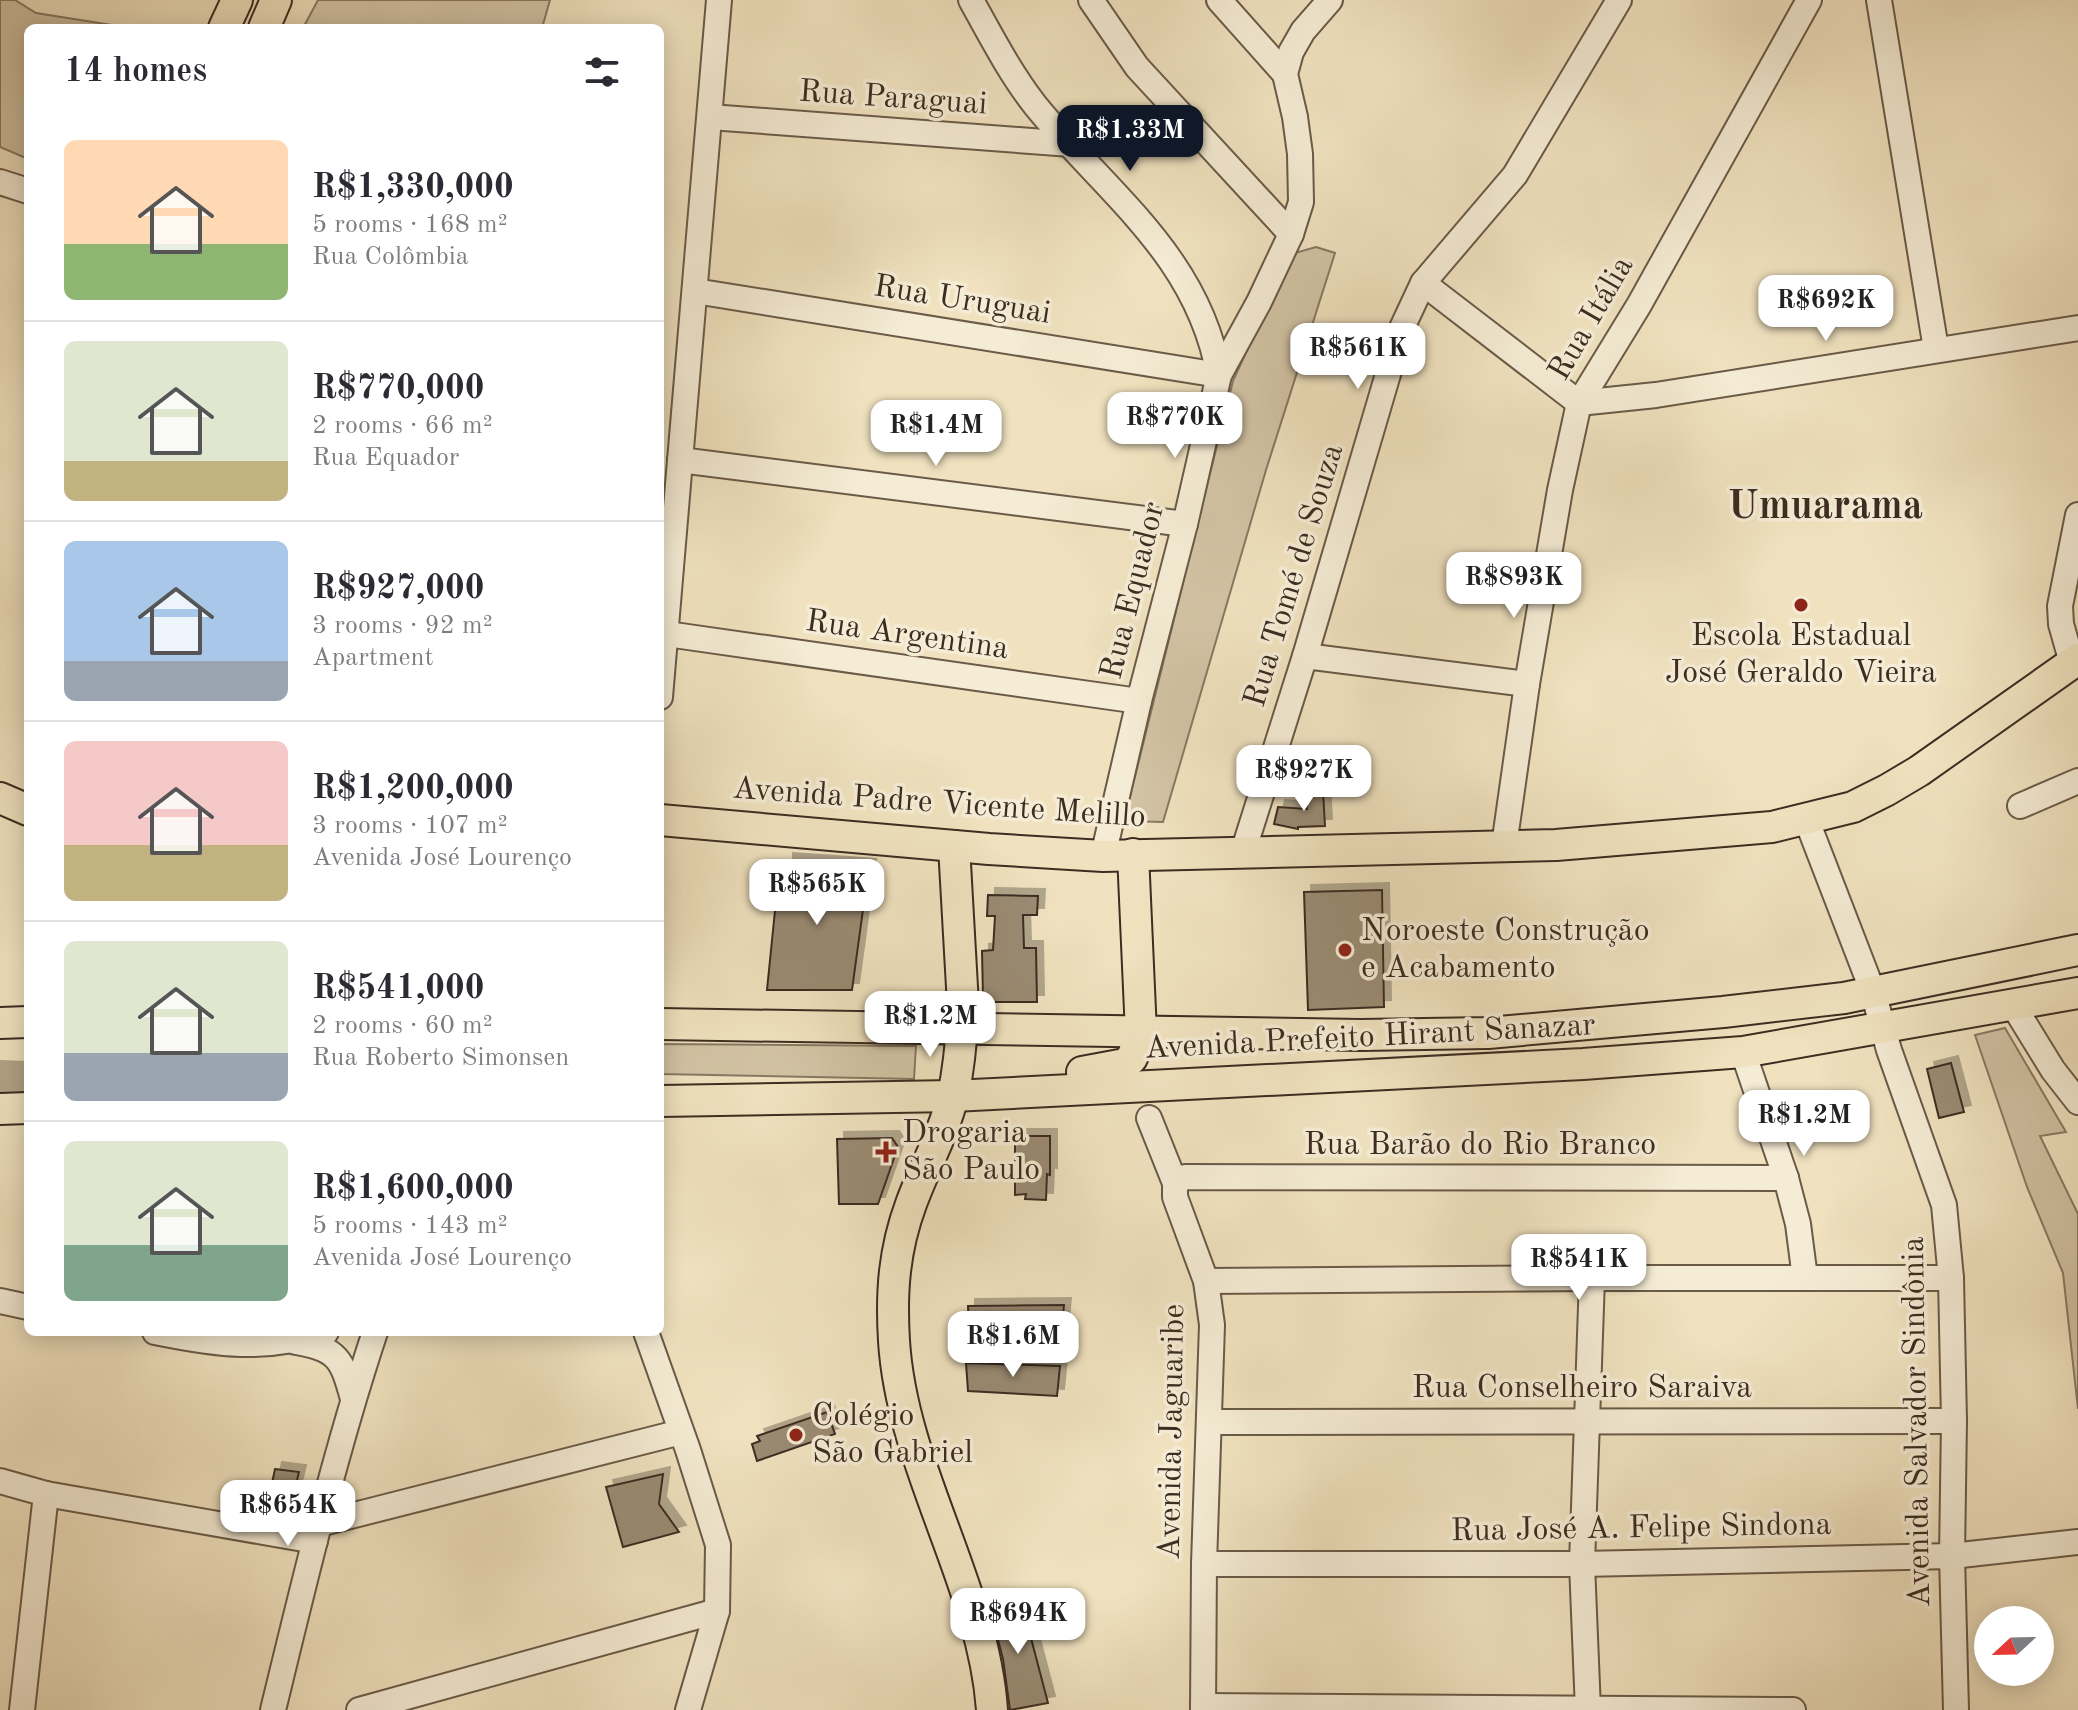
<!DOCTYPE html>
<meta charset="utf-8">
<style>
:root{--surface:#fff;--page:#f7f7f7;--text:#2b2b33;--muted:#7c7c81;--line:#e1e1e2;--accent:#111827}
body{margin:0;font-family:"Old Standard TT",serif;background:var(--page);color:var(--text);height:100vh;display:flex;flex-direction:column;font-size:30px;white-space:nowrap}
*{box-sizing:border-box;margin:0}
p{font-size:26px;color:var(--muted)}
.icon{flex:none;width:44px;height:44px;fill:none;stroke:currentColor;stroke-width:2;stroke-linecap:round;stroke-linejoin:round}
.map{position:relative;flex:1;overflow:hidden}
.drawer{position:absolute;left:24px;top:24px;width:640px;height:1312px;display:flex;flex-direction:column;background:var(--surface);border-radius:12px;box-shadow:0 4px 20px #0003}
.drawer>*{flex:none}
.needle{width:52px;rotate:248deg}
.tools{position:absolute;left:1974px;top:1606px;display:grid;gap:16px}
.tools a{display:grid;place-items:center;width:80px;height:80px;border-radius:50%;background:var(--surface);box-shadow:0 4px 20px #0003;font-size:40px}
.price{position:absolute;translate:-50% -68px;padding:0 18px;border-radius:16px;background:#fff;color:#222;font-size:26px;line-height:52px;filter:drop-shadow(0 2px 4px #0008)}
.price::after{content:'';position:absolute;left:50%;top:48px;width:24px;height:18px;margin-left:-12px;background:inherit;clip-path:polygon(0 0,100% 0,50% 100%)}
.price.on{background:var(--accent);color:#fff}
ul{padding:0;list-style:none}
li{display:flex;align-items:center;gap:24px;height:200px;padding:0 40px}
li+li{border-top:2px solid var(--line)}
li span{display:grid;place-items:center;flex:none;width:224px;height:160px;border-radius:12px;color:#555}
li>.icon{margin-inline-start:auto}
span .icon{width:96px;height:96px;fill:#fffc;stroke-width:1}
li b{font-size:34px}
h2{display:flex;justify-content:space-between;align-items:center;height:96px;padding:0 40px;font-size:34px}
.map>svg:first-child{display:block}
.green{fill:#d2c3a4;stroke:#887862;stroke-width:2}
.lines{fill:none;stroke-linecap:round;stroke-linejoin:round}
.river{stroke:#b3a489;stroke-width:34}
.building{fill:#9a8b73;stroke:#3d2c21;stroke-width:2;filter:url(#shadow)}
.minor-casing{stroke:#6a5a48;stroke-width:28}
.major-casing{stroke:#3d2c21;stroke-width:34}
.minor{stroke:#f5ecd5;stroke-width:24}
.major{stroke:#f0e2bf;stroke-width:30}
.poi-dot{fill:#8f2418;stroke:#f5ecd5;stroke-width:3}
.labels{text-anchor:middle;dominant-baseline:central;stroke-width:7;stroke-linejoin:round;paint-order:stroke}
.street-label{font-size:32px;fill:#3d2c21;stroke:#f5ecd5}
.poi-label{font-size:32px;fill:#3d2c21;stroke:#f5ecd5;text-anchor:start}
.district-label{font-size:40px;font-weight:bold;fill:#3d2c21;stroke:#f5ecd5}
</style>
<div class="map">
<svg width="2078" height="1710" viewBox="0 0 2078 1710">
<defs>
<filter id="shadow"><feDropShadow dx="7" dy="-7" stdDeviation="0" flood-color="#0004"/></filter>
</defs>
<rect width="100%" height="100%" fill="#f0e2bf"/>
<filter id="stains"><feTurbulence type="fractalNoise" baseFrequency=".0025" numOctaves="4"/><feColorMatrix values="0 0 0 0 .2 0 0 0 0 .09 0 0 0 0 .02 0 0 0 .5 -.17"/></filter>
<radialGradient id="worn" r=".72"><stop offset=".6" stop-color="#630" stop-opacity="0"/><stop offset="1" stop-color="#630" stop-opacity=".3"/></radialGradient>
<g class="green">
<path d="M 0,0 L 15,0 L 36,13 L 118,26 L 28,28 L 28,159 L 0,147 Z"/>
<path d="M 318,0 L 550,0 L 542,28 L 303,28 Z"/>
<path d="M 1316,247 L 1335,253 L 1266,470 L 1163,822 L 1124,821 L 1233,381 L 1291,254 Z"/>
<path d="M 2005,1028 L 2066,1132 L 2040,1136 L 2078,1214 L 2078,1409 L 2063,1273 L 2027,1187 L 1975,1035 Z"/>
<path d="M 660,1044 L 916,1046 L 914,1079 L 660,1074 Z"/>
</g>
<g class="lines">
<path class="river" d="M 0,1077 L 28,1078"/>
</g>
<g class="building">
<path d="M 1305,789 L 1323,791 L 1325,826 L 1298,827 L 1298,829 L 1274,824 L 1278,807 L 1307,809 Z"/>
<path d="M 786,860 L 869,866 L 852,990 L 767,990 L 777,891 L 786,890 Z"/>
<path d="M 1382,890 L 1384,1007 L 1308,1010 L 1304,892 Z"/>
<path d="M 988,895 L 1038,896 L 1037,915 L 1023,915 L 1024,948 L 1036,948 L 1037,1002 L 994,1002 L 983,998 L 982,951 L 993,950 L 995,916 L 987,916 Z"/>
<path d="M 1951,1063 L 1964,1112 L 1939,1118 L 1927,1069 Z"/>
<path d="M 1015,1136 L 1050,1136 L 1050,1175 L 1047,1174 L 1046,1200 L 1025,1199 L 1026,1194 L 1015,1195 Z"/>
<path d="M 892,1138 L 898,1147 L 878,1204 L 839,1204 L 837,1139 Z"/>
<path d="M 1064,1305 L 1061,1336 L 969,1335 L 968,1306 Z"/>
<path d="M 966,1363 L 1060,1366 L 1057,1396 L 968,1391 Z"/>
<path d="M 827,1412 L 835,1434 L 757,1461 L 752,1444 L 760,1441 L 757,1436 Z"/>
<path d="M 275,1469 L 299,1472 L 291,1505 L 268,1502 Z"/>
<path d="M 663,1474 L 659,1504 L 679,1532 L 623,1547 L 606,1487 Z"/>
<path d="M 1021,1600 L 1048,1703 L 1010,1710 L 1003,1659 L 989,1605 Z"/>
</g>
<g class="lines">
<g class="minor-casing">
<g id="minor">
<path d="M 1091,0 L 1137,67 L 1291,234"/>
<path d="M 1219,0 L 1285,74"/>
<path d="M 1879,0 L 1936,349"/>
<path d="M 710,117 L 1071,144"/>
<path d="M 0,182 L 28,191"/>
<path d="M 1423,283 L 1579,403 L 1656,395 L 2078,328"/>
<path d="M 695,291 L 1219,375 C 1198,255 1106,193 1035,105 C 1010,73 991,36 971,0"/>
<path d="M 680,460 L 1185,524"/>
<path d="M 667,634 L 1139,701"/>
<path d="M 1305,656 L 1527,684"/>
<path d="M 2072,663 L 2061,624 L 2060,606 L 2078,515"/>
<path d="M 660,697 L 719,0"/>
<path d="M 2020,806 L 2078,781"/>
<path d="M 1807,821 L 1873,992 L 1889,1050 L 1944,1205 L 1951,1278 L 1954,1421 L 1952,1556 L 1956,1710"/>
<path d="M 1504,846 L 1527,684 L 1560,490 L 1579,403 L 1639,305 L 1809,0"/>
<path d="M 1243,852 L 1305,656 L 1401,330 L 1423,283 L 1515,175 L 1619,0"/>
<path d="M 1103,856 L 1139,701 L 1185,524 L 1219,375 L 1259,302 L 1291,234 L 1301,202 L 1300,154 L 1295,117 L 1285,74 L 1291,52 L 1303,31 L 1330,0"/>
<path d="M 2013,1005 L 2053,1070 L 2078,1102"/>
<path d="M 1743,1052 L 1786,1178 L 1798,1224 L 1805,1278"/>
<path d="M 1149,1118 L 1175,1183 L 1175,1197 L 1206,1281 L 1212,1325 L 1204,1564 L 1203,1710"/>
<path d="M 1175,1183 L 1185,1177 L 1786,1178"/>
<path d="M 1206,1281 L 1592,1278 L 1951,1278"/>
<path d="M 0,1301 L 28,1307"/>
<path d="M 155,1332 C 219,1345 263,1351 326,1332"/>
<path d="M 646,1332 L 688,1450 L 718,1545 L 717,1611 L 688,1710"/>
<path d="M 296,1342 C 338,1349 342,1359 353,1399"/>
<path d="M 1210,1422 L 1954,1421"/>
<path d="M 0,1481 L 46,1494 L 315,1541"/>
<path d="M 319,1524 L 681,1432"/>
<path d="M 1204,1564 L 1582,1564 L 1952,1556 L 2078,1542"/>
<path d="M 1203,1706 L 1793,1710"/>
<path d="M 22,1710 L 46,1494"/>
<path d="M 273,1710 C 304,1583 334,1456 375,1332"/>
<path d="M 359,1710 L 717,1611"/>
<path d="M 1588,1710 L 1582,1564 L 1592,1278"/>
</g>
</g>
<g class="major-casing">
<g id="major">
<path d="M 224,28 L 237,0"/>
<path d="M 264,28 L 276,0"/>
<path d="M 0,798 L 28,810"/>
<path d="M 660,820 L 989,849 L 1103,856 L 1556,845 L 1772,827 L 1853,807 L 1887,790 L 1919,771 L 2078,659"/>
<path d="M 954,846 L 963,1005 C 962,1035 959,1067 953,1096 C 944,1133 924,1168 911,1204 C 894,1250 891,1292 894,1341 C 902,1469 983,1583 992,1710"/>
<path d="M 0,1023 L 28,1022"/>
<path d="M 660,1024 L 1361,1035 L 1488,1033 L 1723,1012 L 1844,998 L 2078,950"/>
<path d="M 1082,1072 L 1125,1064 L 1132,1058 L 1141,1033 L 1133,854"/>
<path d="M 660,1101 L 953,1096 L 1583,1064 L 1743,1052 L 2078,993"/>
<path d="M 0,1109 L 28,1108"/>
</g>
</g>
<use href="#minor" class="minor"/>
<use href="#major" class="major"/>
</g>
<g class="poi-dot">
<circle cx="1801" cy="605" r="8"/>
<circle cx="1345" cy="950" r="8"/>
<path d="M882 1140h8v8h8v8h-8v8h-8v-8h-8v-8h8z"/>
<circle cx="796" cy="1435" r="8"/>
</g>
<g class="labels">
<g class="street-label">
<text transform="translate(893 99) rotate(4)">Rua Paraguai</text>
<text transform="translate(962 301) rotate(9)">Rua Uruguai</text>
<text transform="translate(1592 319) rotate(-60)">Rua Itália</text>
<text transform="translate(1295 576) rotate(-73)">Rua Tomé de Souza</text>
<text transform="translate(1134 591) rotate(-76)">Rua Equador</text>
<text transform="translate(907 636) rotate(8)">Rua Argentina</text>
<text transform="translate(939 804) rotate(4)">Avenida Padre Vicente Melillo</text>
<text transform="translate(1370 1038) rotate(-3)">Avenida Prefeito Hirant Sanazar</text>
<text x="1480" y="1146">Rua Barão do Rio Branco</text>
<text x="1582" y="1389">Rua Conselheiro Saraiva</text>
<text transform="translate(1918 1422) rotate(-91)">Avenida Salvador Sindônia</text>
<text transform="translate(1173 1432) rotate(-89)">Avenida Jaguaribe</text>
<text transform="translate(1641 1529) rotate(-1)">Rua José A. Felipe Sindona</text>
</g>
<g class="poi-label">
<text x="1801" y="637" text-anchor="middle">Escola Estadual<tspan x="1801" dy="37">José Geraldo Vieira</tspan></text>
<text x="1361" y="932">Noroeste Construção<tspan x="1361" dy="37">e Acabamento</tspan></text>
<text x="902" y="1134">Drogaria<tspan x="902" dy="37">São Paulo</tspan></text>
<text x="812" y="1417">Colégio<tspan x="812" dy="37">São Gabriel</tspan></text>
</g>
<g class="district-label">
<text x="1825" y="508">Umuarama</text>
</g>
</g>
<rect width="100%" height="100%" filter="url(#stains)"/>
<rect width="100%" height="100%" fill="url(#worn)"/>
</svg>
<div class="tools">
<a><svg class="needle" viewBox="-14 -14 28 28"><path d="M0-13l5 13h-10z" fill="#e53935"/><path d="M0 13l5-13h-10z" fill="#7c7c81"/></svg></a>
</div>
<b class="price on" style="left:1130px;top:173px">R$1.33M</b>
<b class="price" style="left:1826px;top:343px">R$692K</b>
<b class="price" style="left:1358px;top:391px">R$561K</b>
<b class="price" style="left:1175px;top:460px">R$770K</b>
<b class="price" style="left:936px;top:468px">R$1.4M</b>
<b class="price" style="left:1514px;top:620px">R$893K</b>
<b class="price" style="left:1304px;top:813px">R$927K</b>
<b class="price" style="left:817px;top:927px">R$565K</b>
<b class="price" style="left:930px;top:1059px">R$1.2M</b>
<b class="price" style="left:1804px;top:1158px">R$1.2M</b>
<b class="price" style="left:1579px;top:1302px">R$541K</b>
<b class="price" style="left:1013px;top:1379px">R$1.6M</b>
<b class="price" style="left:288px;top:1548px">R$654K</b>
<b class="price" style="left:1018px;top:1656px">R$694K</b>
<section class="drawer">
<h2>14 homes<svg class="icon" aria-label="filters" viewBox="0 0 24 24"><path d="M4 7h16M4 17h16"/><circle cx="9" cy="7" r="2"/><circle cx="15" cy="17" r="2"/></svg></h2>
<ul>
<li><span style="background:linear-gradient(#ffd9b3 65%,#8fb573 0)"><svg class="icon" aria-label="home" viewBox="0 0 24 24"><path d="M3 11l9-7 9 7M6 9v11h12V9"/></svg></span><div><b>R$1,330,000</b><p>5 rooms · 168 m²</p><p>Rua Colômbia</p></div></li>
<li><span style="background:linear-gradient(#dfe7d0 75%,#c2b280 0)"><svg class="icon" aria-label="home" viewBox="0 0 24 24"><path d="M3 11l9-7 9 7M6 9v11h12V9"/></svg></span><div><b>R$770,000</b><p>2 rooms · 66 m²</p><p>Rua Equador</p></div></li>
<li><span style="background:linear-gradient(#a9c7e8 75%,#9aa5b1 0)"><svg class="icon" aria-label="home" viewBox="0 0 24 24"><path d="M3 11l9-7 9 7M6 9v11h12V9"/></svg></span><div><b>R$927,000</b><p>3 rooms · 92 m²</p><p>Apartment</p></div></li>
<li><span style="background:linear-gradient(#f6c9c9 65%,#c2b280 0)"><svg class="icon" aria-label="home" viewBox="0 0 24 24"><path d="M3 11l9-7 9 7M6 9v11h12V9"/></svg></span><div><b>R$1,200,000</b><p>3 rooms · 107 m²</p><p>Avenida José Lourenço</p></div></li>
<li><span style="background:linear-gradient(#dfe7d0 70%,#9aa5b1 0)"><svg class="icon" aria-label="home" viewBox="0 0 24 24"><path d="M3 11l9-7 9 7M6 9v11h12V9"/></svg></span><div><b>R$541,000</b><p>2 rooms · 60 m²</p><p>Rua Roberto Simonsen</p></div></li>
<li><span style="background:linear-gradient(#dfe7d0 65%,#7fa58c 0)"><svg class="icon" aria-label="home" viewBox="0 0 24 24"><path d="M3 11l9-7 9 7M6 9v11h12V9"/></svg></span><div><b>R$1,600,000</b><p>5 rooms · 143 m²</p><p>Avenida José Lourenço</p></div></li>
</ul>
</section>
</div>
